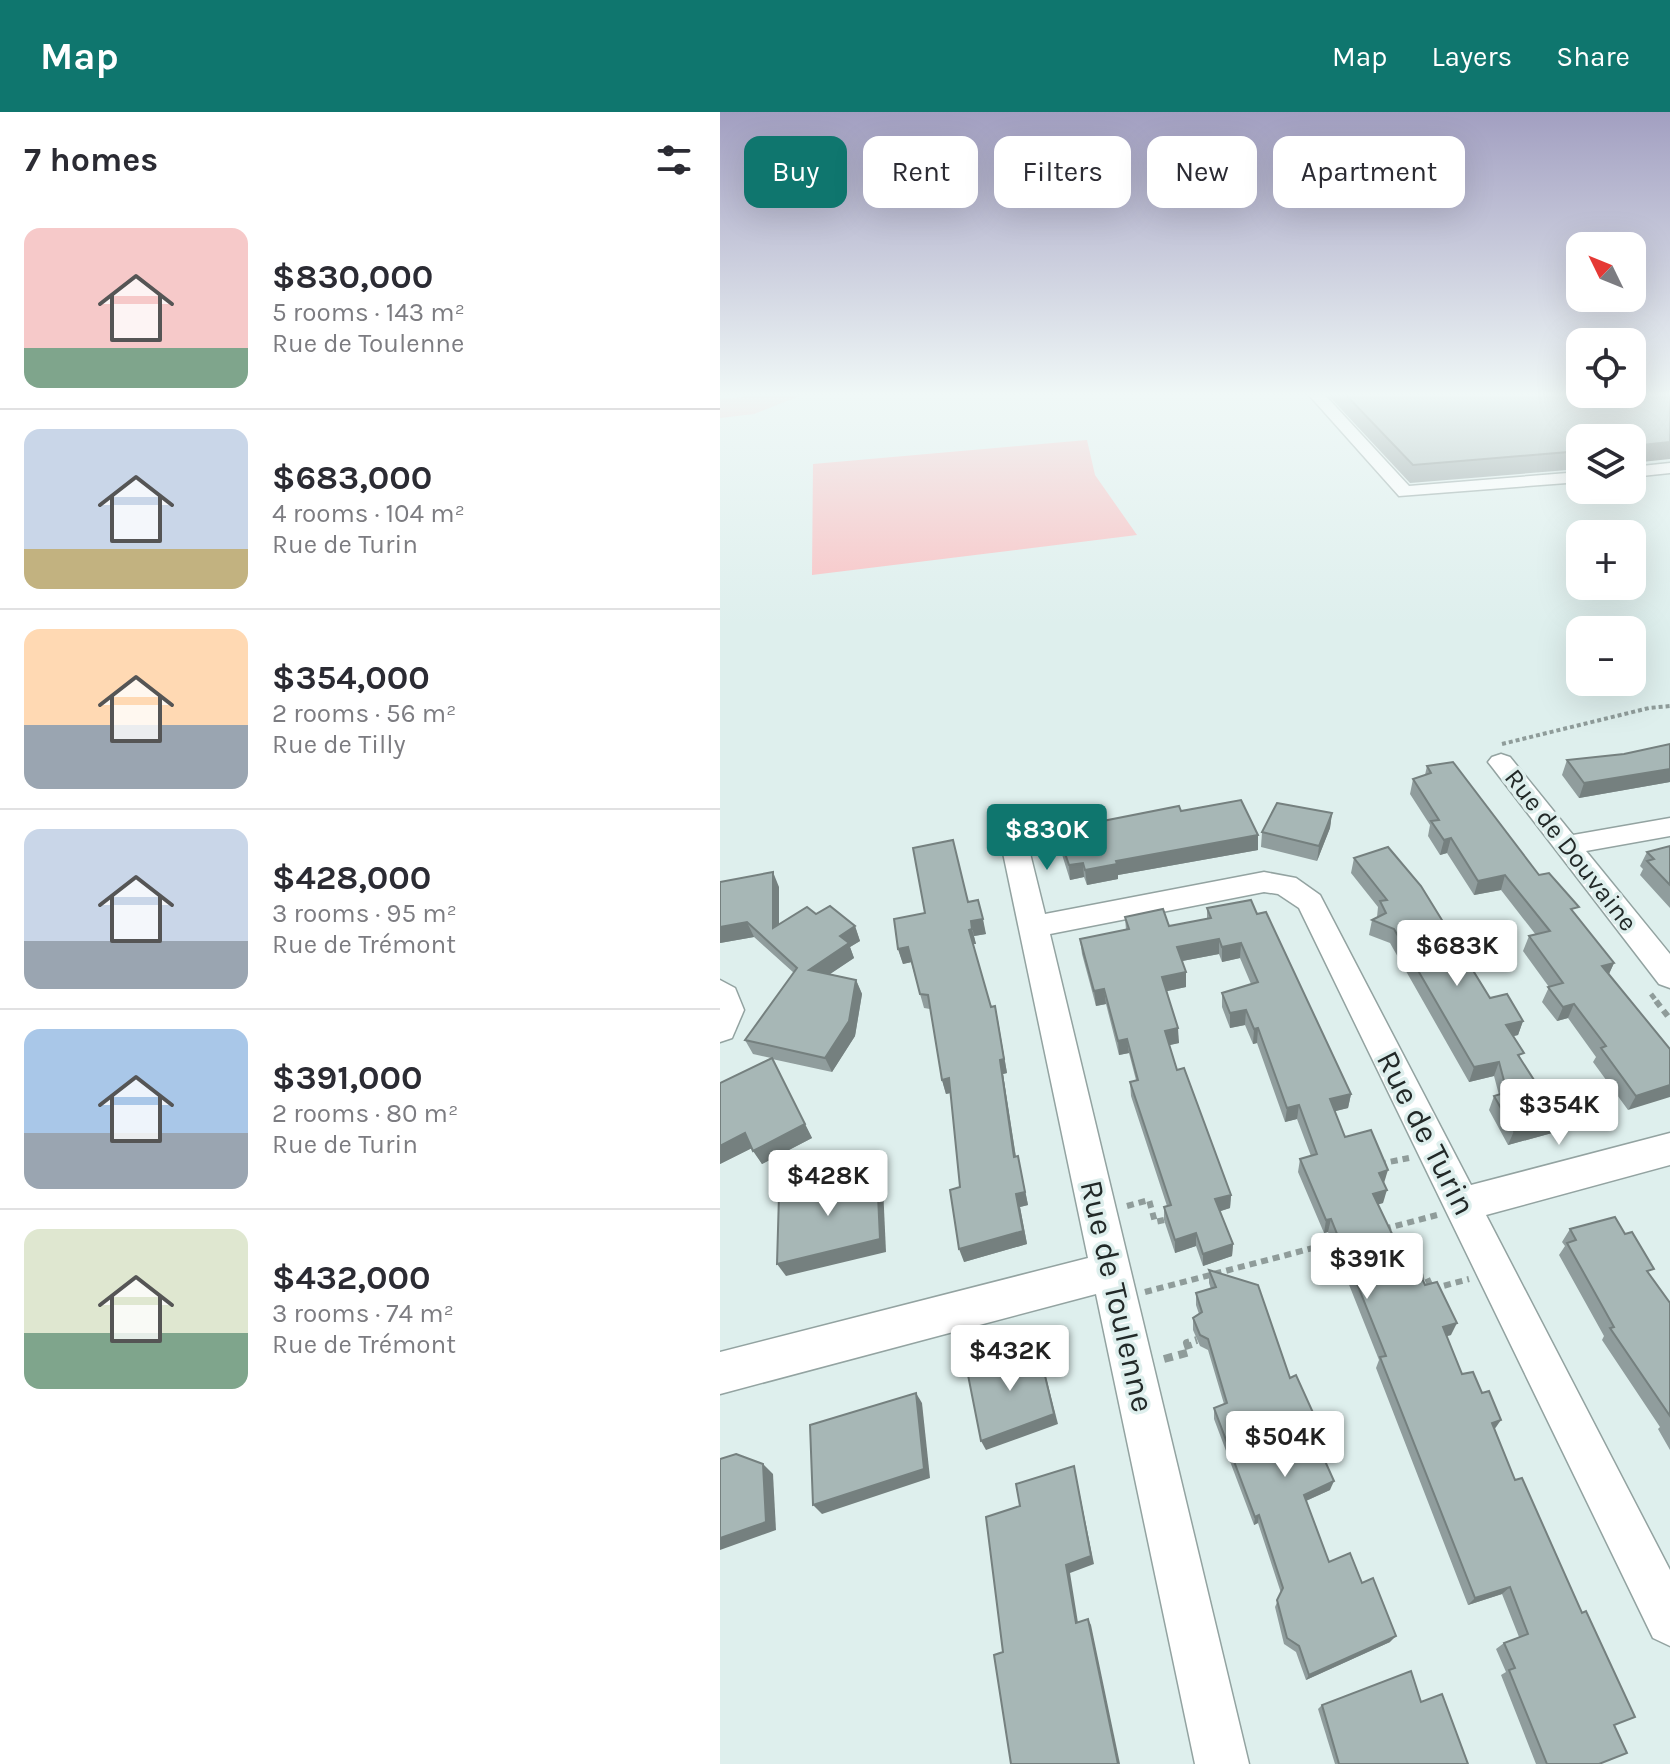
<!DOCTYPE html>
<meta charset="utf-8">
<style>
:root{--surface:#fff;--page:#f7f7f7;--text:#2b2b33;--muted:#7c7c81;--line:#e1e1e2;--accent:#0f766e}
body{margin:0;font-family:Karla,sans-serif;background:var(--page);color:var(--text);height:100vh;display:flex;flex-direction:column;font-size:30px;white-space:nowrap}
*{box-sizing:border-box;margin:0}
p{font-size:26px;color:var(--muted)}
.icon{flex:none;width:44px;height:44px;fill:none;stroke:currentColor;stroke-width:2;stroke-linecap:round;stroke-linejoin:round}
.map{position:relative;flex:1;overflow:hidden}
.details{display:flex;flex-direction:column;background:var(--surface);width:720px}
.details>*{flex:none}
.guide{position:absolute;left:24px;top:24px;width:760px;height:72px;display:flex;gap:16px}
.needle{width:52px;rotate:313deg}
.controls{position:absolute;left:846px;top:120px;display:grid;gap:16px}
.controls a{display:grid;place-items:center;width:80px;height:80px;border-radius:16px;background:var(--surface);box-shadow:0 8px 32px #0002;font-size:40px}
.price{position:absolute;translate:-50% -68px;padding:0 18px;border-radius:8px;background:#fff;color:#222;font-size:26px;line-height:52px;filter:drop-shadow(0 2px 4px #0008)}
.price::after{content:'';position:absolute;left:50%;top:48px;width:24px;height:18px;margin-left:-12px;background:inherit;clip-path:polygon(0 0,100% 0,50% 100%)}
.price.on{background:var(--accent);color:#fff}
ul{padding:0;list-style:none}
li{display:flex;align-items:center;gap:24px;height:200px;padding:0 24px}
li+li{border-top:2px solid var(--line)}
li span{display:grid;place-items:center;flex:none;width:224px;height:160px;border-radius:16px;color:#555}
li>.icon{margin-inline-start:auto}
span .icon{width:96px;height:96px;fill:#fffc;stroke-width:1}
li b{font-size:34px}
h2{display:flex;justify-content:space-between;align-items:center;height:96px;padding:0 24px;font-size:34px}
.pill{padding:0 28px;border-radius:16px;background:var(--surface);box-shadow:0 8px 32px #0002;font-size:28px;line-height:72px}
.pill.on{background:var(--accent);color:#fff}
header{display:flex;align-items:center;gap:48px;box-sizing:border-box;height:112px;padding:0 40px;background:var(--accent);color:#fff}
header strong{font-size:38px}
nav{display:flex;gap:44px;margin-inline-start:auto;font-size:28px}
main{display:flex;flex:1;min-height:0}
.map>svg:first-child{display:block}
.green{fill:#f9bfc1}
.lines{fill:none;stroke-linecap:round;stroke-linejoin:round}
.minor-casing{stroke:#93a3a1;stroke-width:3}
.path-far3{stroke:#8f9c9a;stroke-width:4;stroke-dasharray:4 3;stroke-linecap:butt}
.path-far2{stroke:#8f9c9a;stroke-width:5;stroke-dasharray:6 4;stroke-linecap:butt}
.path-far1{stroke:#8f9c9a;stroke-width:6;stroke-dasharray:7 5;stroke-linecap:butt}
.path{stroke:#8f9c9a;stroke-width:8;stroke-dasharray:9 6;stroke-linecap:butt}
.minor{fill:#fff;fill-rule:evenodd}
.wall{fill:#909d9d}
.shaded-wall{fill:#75807f}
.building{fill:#a7b7b6;stroke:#75807f;stroke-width:2}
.labels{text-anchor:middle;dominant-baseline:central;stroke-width:7;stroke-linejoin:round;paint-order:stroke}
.street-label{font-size:26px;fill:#222928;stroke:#deefed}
.near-street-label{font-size:32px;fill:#222928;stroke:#deefed}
</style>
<header>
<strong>Map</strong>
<nav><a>Map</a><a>Layers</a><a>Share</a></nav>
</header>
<main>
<section class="details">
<h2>7 homes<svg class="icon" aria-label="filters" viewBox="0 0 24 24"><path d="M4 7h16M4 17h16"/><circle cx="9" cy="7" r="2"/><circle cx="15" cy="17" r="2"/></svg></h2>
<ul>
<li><span style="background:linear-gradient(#f6c9c9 75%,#7fa58c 0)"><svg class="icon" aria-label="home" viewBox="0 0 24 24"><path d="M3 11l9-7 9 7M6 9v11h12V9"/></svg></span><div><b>$830,000</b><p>5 rooms · 143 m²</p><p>Rue de Toulenne</p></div></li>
<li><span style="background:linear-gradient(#c9d6e8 75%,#c2b280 0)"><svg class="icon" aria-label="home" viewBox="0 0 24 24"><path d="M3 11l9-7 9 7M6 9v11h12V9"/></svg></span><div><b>$683,000</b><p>4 rooms · 104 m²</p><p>Rue de Turin</p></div></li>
<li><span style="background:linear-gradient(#ffd9b3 60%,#9aa5b1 0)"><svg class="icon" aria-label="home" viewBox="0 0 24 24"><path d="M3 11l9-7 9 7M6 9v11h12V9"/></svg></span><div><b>$354,000</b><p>2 rooms · 56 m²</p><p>Rue de Tilly</p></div></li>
<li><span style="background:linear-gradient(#c9d6e8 70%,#9aa5b1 0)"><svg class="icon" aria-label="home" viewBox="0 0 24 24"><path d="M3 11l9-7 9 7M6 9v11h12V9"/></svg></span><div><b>$428,000</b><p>3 rooms · 95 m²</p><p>Rue de Trémont</p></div></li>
<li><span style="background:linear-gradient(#a9c7e8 65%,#9aa5b1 0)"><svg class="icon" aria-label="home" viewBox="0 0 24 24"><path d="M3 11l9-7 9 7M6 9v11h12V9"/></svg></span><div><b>$391,000</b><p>2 rooms · 80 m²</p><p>Rue de Turin</p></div></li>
<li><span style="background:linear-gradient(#dfe7d0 65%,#7fa58c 0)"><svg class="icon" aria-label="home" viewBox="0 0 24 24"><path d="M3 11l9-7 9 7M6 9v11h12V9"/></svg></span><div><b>$432,000</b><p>3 rooms · 74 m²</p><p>Rue de Trémont</p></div></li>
</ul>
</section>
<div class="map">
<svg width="950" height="1652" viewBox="0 0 950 1652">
<rect width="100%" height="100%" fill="#deefed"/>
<g class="green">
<path d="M 55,282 L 85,282 L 34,302 L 0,306 L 0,287 Z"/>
<path d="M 367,328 L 375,363 L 417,423 L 92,463 L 93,352 Z"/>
</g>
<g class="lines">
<g class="minor-casing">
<g id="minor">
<path d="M 588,282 L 604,282 L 689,374 L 860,360 L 860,370 L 679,384 Z"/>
<path d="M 950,351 L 950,361 L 912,365 L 912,355 Z"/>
<path d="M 781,642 L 790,645 L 853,723 L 950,706 L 950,724 L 866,739 L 950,842 L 950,876 L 939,872 L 772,655 L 768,650 L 772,645 Z"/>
<path d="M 291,708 L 301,711 L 304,717 L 325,802 L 544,760 L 576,766 L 600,783 L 751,1073 L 950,1021 L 950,1053 L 766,1103 L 950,1458 L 950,1534 L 933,1526 L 579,796 L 558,782 L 544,780 L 330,822 L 529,1652 L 475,1652 L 376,1182 L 0,1282 L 0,1240 L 368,1146 L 278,717 L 281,711 Z"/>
<path d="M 0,868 L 15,876 L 24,898 L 12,926 L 0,930 Z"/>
</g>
</g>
<path class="path-far3" d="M 782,632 L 929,596 L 950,594"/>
<path class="path-far2" d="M 931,882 L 938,891"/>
<g class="path-far1">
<path d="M 936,889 L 950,907"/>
<path d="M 659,1052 L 689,1046"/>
<path d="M 407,1094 L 429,1088 L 435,1110 L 444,1108"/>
<path d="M 664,1117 L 717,1103"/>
<path d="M 697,1166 L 706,1164 L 712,1177 L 749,1167"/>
<path d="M 425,1180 L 616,1130"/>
</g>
<path class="path" d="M 444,1247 L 470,1240 L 467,1231 L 477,1228"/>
<use href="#minor" class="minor"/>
</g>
<g class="wall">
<path d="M 607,282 L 950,282 L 860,357 L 690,371 Z"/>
<path d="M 950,632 L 950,670 L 859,686 L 842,663 L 847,648 L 904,642 Z"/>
<path d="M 707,654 L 819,763 L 856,803 L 894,851 L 889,862 L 950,937 L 908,998 L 873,950 L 876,945 L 848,906 L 837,909 L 822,890 L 829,875 L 803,839 L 809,824 L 816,823 L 781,778 L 754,783 L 727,741 L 720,743 L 708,724 L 710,713 L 690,682 L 693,667 L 705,663 Z"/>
<path d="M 461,699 L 538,738 L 398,763 L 398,767 L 367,773 L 364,765 L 350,768 L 339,733 L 337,718 Z"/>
<path d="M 612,701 L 610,716 L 597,749 L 541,735 L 542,720 Z"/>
<path d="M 950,734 L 950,796 L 920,763 L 923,757 L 920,754 L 927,740 Z"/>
<path d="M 634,746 L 770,886 L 803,909 L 798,923 L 794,924 L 801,948 L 839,1007 L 832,1021 L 788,1033 L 769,998 L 774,984 L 779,983 L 774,964 L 749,970 L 670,831 L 649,823 L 652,808 L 657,805 L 658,795 L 631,761 Z"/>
<path d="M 0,770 L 59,775 L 59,812 L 96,802 L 135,814 L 140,829 L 130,835 L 134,846 L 110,862 L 136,868 L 142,882 L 135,924 L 112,960 L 52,947 L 92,1026 L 42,1052 L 32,1036 L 0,1052 L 0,971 L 51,946 L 33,942 L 25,928 L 74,861 L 34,825 L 0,831 Z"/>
<path d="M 248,790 L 266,822 L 254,824 L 256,832 L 253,832 L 271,895 L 275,894 L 278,908 L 287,961 L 283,962 L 296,1045 L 301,1058 L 308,1093 L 300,1095 L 307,1132 L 244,1150 L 240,1075 L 231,981 L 226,982 L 222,968 L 210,897 L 204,896 L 191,850 L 183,852 L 178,837 L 205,801 Z"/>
<path d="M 487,796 L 537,802 L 631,982 L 628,996 L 615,999 L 625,1025 L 664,1071 L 663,1091 L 658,1092 L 674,1126 L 705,1173 L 731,1223 L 726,1224 L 742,1262 L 774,1318 L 894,1613 L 879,1652 L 816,1652 L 781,1563 L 786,1560 L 776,1537 L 784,1531 L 799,1525 L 782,1482 L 748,1493 L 656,1256 L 659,1248 L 608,1120 L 604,1121 L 578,1060 L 580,1047 L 591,1044 L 577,1007 L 565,1010 L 537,931 L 533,932 L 525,913 L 510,916 L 502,895 L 502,881 L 531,872 L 520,846 L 502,850 L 499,842 L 462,849 L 466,875 L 447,879 L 459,931 L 449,933 L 457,958 L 511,1083 L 510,1096 L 500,1099 L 513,1132 L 512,1144 L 483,1154 L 476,1134 L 455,1141 L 444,1108 L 444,1095 L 447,1094 L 411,984 L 410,970 L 416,968 L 409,941 L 399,943 L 386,892 L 376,894 L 362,842 L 360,827 L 406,818 L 405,805 L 449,814 L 487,807 Z"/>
<path d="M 850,1117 L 930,1163 L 950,1191 L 950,1338 L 938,1317 L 940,1315 L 882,1228 L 884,1224 L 839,1143 L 845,1134 L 842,1130 Z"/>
<path d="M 489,1158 L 570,1266 L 593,1315 L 591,1316 L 610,1378 L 586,1389 L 609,1450 L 642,1471 L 670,1530 L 586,1568 L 576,1540 L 564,1532 L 555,1495 L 561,1481 L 538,1411 L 534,1413 L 494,1307 L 494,1296 L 504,1292 L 488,1238 L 480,1234 L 473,1218 L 473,1206 L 479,1202 L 476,1193 L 476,1181 L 491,1177 L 489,1171 Z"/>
<path d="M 701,1590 L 748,1652 L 615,1652 L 598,1597 L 602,1593 Z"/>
</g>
<g class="shaded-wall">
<path d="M 950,330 L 950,347 L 912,351 L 912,334 Z"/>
<path d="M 860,339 L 860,357 L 849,358 L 853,340 Z"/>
<path d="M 950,657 L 950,670 L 859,686 L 864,671 Z"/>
<path d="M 612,701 L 610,716 L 597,749 L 599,734 Z"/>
<path d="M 538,723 L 538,738 L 398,763 L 398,767 L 367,773 L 365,758 L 396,749 Z"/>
<path d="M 731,726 L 727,741 L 720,743 L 724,728 Z"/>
<path d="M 363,751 L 364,765 L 350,768 L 349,753 Z"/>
<path d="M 53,760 L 59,775 L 59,831 L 53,816 Z"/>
<path d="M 785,763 L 781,778 L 754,783 L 758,769 Z"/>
<path d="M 263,807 L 266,822 L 254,824 L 251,809 Z"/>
<path d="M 27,810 L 34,825 L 0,831 L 0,815 Z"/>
<path d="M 135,814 L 140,829 L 130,835 L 134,846 L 95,872 L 89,858 L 120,824 Z"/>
<path d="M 252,817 L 256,832 L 252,832 L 249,818 Z"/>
<path d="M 499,827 L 499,842 L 457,850 L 457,835 Z"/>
<path d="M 521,831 L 520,846 L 502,850 L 502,835 Z"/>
<path d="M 188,835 L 192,850 L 183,852 L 178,837 Z"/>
<path d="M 894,851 L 887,866 L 882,854 Z"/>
<path d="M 466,860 L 466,875 L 443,880 L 442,865 Z"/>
<path d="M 136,868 L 142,882 L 135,924 L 112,960 L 105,946 Z"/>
<path d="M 384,877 L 386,892 L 376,894 L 374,879 Z"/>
<path d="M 854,892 L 848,906 L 837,909 L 843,895 Z"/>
<path d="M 275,894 L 287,961 L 283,962 L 298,1059 L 294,1045 L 280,948 Z"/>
<path d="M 526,898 L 525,913 L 510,916 L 510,901 Z"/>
<path d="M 803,909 L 798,923 L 781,927 L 786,913 Z"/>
<path d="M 458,916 L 459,931 L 446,934 L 445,919 Z"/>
<path d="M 538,916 L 537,931 L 533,932 L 534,917 Z"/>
<path d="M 407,927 L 409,941 L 399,943 L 398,929 Z"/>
<path d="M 779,950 L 774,964 L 749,970 L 754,955 Z"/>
<path d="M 59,960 L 92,1026 L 42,1052 L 33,1039 Z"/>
<path d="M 229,966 L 234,980 L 226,982 L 222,968 Z"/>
<path d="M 950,973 L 950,985 L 908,998 L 916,984 Z"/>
<path d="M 631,982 L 628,996 L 608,1001 L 610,987 Z"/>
<path d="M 579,993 L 577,1007 L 565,1010 L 567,996 Z"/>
<path d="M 839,1007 L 832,1021 L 788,1033 L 794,1019 Z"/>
<path d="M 25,1021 L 34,1035 L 0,1052 L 0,1034 Z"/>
<path d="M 298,1044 L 308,1093 L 300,1095 L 307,1132 L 244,1150 L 239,1137 L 296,1082 Z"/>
<path d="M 668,1058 L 664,1071 L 659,1061 Z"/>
<path d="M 157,1061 L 163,1075 L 166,1140 L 66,1164 L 57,1152 Z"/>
<path d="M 667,1078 L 663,1091 L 650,1095 L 653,1082 Z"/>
<path d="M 511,1083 L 510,1096 L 495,1101 L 495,1087 Z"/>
<path d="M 611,1107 L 608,1120 L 604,1121 L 606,1108 Z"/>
<path d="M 476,1121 L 476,1134 L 455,1141 L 455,1128 Z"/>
<path d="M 513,1132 L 512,1144 L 483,1154 L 483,1142 Z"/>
<path d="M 737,1211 L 731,1223 L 717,1227 L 723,1215 Z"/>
<path d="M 318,1234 L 338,1312 L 266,1338 L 261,1329 Z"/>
<path d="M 196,1281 L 202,1291 L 210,1366 L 102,1402 L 93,1393 Z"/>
<path d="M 595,1305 L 593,1315 L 585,1319 L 587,1309 Z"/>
<path d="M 781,1308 L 774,1318 L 772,1311 Z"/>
<path d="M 43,1352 L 53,1362 L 56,1418 L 0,1438 L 0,1426 Z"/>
<path d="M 354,1354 L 374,1452 L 350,1461 L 359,1517 L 356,1511 L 346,1453 Z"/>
<path d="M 614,1369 L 610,1378 L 581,1391 L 584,1383 Z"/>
<path d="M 539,1403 L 538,1411 L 534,1413 L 535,1405 Z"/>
<path d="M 790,1475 L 782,1482 L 748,1493 L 755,1486 Z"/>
<path d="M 368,1507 L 371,1513 L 400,1652 L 398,1652 Z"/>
<path d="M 676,1524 L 670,1530 L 586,1568 L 589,1563 Z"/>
</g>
<g class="building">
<path d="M 625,282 L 950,282 L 950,330 L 912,334 L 912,326 L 860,326 L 860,339 L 693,353 Z"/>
<path d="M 950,632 L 950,657 L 864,671 L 847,648 L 904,642 Z"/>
<path d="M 733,650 L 819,763 L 829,761 L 859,795 L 851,797 L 894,851 L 882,854 L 950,937 L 950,973 L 916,984 L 881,936 L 886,934 L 854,892 L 843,895 L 828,875 L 843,871 L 809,824 L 830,819 L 785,763 L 758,769 L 731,726 L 724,728 L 711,709 L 719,708 L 693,667 L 711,661 L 707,654 Z"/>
<path d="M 521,688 L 538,723 L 396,749 L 397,752 L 365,758 L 363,751 L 349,753 L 337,718 L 459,694 L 461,699 Z"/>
<path d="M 557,691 L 612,701 L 599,734 L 542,720 Z"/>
<path d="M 233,728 L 248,790 L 258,788 L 263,807 L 251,809 L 252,817 L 249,818 L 271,895 L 275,894 L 284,947 L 280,948 L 294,1045 L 298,1044 L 305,1080 L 296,1082 L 303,1119 L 239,1137 L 230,1078 L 240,1075 L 229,966 L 222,968 L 208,883 L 200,882 L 188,835 L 178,837 L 174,807 L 205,801 L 193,736 Z"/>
<path d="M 950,734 L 950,773 L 927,749 L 934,747 L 927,740 Z"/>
<path d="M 668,735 L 701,774 L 770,886 L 787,882 L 803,909 L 786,913 L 804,941 L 798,943 L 839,1007 L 794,1019 L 774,984 L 787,980 L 779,950 L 754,955 L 674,817 L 652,808 L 666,801 L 660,789 L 667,788 L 634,746 Z"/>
<path d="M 53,760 L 53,816 L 87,795 L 96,802 L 110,794 L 135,814 L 120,824 L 129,831 L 89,858 L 136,868 L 129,909 L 105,946 L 25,928 L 77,856 L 27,810 L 0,815 L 0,770 Z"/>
<path d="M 531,788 L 537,802 L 546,800 L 631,982 L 610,987 L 625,1025 L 651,1018 L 668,1058 L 659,1061 L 667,1078 L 653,1082 L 674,1126 L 683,1124 L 705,1173 L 717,1170 L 737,1211 L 723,1215 L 742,1262 L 753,1260 L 762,1281 L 769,1279 L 781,1308 L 772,1311 L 795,1368 L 802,1366 L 862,1501 L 866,1499 L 915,1605 L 894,1613 L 907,1641 L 879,1652 L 827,1652 L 789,1558 L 795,1556 L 784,1531 L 808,1522 L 790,1475 L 755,1486 L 660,1245 L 666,1244 L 611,1107 L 606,1108 L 580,1047 L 597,1042 L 579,993 L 567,996 L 538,916 L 534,917 L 526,898 L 510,901 L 502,881 L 538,870 L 521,831 L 502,835 L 499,827 L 457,835 L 466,860 L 442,865 L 458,916 L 445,919 L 457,958 L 464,956 L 511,1083 L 495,1087 L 513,1132 L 483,1142 L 476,1121 L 455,1128 L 444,1095 L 451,1093 L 410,970 L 418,968 L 407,927 L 398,929 L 384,877 L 374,879 L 360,827 L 409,817 L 405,805 L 443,797 L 449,814 L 491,806 L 487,796 Z"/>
<path d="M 52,946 L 85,1012 L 33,1039 L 25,1021 L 0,1034 L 0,971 Z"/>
<path d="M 157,1061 L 160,1127 L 57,1152 L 59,1083 Z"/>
<path d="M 895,1105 L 905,1122 L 912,1120 L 934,1157 L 927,1159 L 950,1191 L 950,1304 L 890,1216 L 894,1215 L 847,1131 L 856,1128 L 850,1117 Z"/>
<path d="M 489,1158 L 538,1173 L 570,1266 L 576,1263 L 595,1305 L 587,1309 L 614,1369 L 584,1383 L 609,1450 L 630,1441 L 642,1471 L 653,1466 L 676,1524 L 589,1563 L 579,1534 L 567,1526 L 557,1488 L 563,1476 L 539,1403 L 535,1405 L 494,1296 L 507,1291 L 488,1227 L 480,1223 L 473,1206 L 482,1200 L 476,1181 L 496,1175 Z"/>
<path d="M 318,1234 L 334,1302 L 261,1329 L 247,1258 Z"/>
<path d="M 196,1281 L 204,1357 L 93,1393 L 90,1313 Z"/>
<path d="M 16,1342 L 43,1352 L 46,1410 L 0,1426 L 0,1347 Z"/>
<path d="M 354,1354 L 371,1444 L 346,1453 L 356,1511 L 368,1507 L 398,1652 L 291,1652 L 274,1543 L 283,1540 L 266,1405 L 300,1394 L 296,1372 Z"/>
<path d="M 691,1559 L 701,1590 L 722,1582 L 748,1652 L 619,1652 L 602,1593 Z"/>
</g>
<linearGradient id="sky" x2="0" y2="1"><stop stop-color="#a29fc1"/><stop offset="0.55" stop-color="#f0f8f7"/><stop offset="1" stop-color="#f0f8f7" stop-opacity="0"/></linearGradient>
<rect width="950" height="514" fill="url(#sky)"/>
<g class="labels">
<g class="street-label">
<text transform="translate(851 738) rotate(52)">Rue de Douvaine</text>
</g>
<g class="near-street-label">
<text transform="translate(706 1021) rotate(63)">Rue de Turin</text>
<text transform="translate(397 1184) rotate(77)">Rue de Toulenne</text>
</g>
</g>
</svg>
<div class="controls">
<a><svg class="needle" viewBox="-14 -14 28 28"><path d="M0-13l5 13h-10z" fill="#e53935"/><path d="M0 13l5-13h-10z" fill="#7c7c81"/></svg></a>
<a><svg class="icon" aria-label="locate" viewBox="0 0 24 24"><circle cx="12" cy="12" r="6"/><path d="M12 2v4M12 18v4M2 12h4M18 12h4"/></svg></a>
<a><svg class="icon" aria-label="layers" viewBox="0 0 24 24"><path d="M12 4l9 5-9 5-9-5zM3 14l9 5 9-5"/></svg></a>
<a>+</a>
<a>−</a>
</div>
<b class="price on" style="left:327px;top:760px">$830K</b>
<b class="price" style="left:737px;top:876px">$683K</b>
<b class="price" style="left:839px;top:1035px">$354K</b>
<b class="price" style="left:108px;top:1106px">$428K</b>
<b class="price" style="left:647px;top:1189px">$391K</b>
<b class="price" style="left:290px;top:1281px">$432K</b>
<b class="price" style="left:565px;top:1367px">$504K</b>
<div class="guide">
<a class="pill on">Buy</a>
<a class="pill">Rent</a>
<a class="pill">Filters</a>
<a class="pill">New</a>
<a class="pill">Apartment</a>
</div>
</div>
</main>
